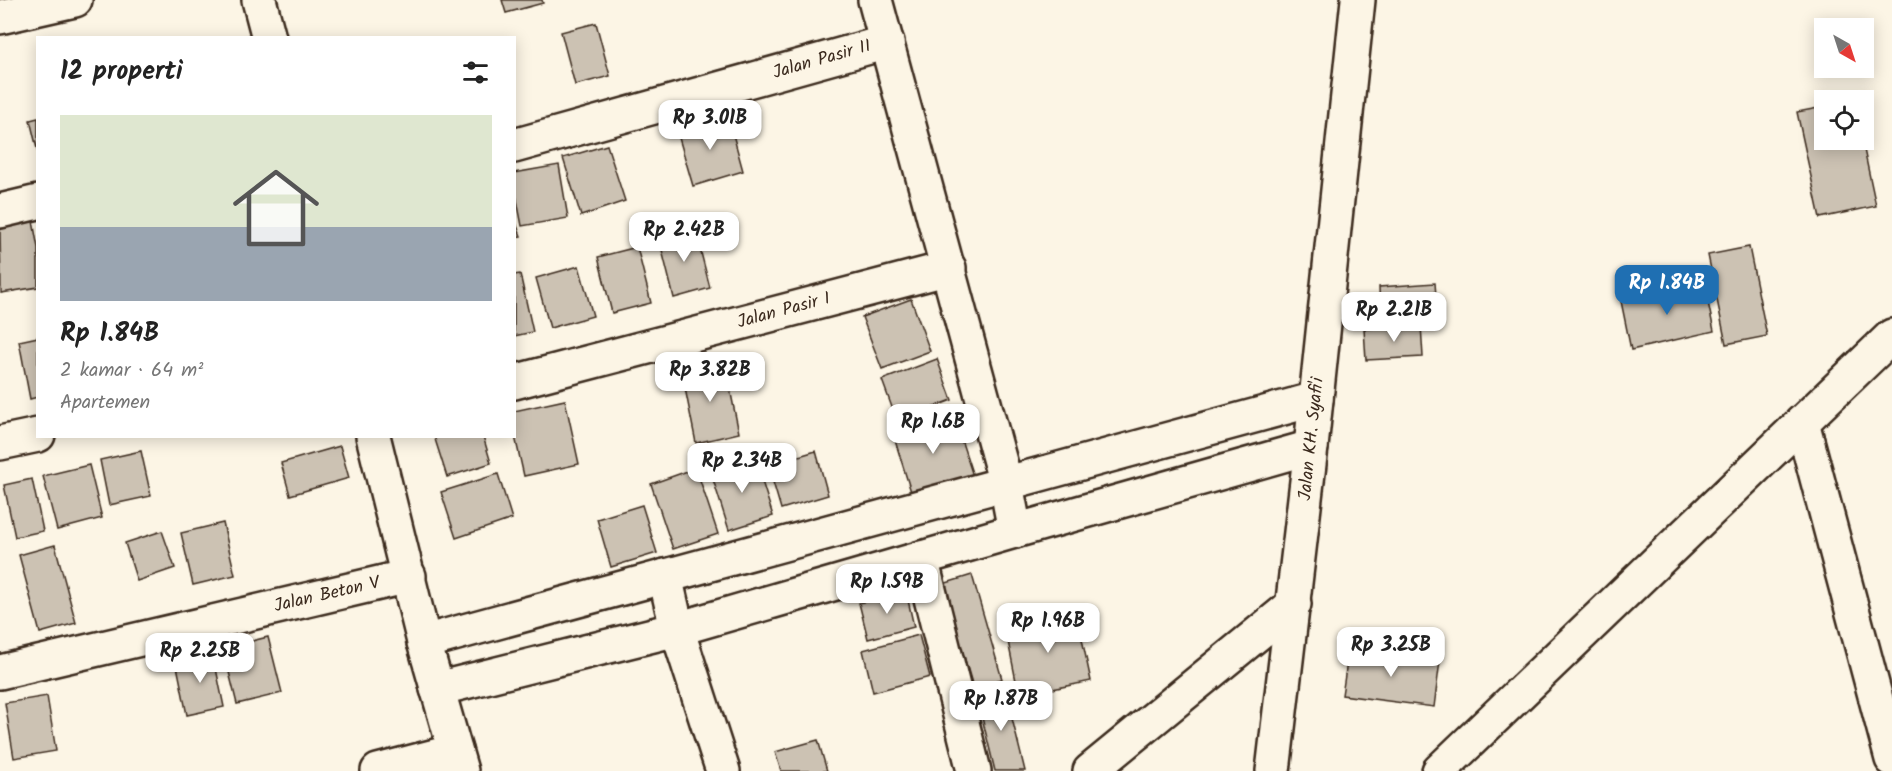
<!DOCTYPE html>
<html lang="id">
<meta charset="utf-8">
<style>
:root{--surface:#fff;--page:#f2f2f2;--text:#222;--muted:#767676;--line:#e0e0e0;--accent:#1f6fb2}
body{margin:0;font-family:Kalam,sans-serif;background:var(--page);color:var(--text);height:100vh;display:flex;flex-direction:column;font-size:22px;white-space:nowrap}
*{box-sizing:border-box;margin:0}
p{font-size:20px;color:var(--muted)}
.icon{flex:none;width:33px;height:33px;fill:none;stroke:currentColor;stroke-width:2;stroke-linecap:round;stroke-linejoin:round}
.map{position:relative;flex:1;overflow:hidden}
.details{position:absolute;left:36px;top:36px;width:480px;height:402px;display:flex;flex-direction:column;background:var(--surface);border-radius:0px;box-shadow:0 3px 15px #0003}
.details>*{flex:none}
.needle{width:39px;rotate:141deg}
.buttons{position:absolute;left:1814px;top:18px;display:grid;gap:12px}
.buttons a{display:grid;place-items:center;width:60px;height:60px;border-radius:0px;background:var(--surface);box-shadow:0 3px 15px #0003;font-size:30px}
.price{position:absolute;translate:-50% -51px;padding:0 14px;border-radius:12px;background:#fff;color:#222;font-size:20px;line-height:39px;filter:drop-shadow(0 2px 3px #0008)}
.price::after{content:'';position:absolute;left:50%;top:36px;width:18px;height:14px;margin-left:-9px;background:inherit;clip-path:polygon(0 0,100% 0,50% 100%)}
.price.active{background:var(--accent);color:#fff}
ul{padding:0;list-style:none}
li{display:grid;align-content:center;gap:12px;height:318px;padding:0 24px}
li+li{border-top:2px solid var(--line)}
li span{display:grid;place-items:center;height:186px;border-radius:0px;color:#555}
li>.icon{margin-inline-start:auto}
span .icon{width:108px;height:108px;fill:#fffc;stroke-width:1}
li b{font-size:26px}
h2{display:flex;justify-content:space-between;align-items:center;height:72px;padding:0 24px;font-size:26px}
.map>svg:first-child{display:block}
.building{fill:#ccc2b3;stroke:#3b2a1e;stroke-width:1.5}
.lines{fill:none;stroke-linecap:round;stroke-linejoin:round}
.minor-casing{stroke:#3b2a1e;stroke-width:38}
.major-casing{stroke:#3b2a1e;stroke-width:38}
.minor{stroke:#fcf5e5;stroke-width:33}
.major{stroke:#fcf5e5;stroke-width:33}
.labels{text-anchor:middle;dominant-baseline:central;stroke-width:6;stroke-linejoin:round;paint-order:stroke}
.street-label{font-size:18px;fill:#3b2a1e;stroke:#fcf5e5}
</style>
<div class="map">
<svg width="1892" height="771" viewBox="0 0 1892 771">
<rect width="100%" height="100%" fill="#fcf5e5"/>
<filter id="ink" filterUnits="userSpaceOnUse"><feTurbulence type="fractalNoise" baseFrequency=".0167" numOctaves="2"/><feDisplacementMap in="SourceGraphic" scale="12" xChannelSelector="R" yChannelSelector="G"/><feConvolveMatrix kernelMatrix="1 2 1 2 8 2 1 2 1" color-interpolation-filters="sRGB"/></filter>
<g filter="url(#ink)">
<g class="building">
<path d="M 502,0 L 542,0 L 543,3 L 506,13 Z"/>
<path d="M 596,23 L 610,76 L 575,85 L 561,32 Z"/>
<path d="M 1824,107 L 1824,140 L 1862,140 L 1876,206 L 1820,218 L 1797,112 Z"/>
<path d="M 728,116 L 743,171 L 693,186 L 677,131 Z"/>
<path d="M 38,118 L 38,153 L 30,120 Z"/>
<path d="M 607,145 L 625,201 L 581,216 L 563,158 Z"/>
<path d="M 559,165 L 568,218 L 522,226 L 514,185 L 514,173 Z"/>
<path d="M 514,218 L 521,236 L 514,238 Z"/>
<path d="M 33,221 L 38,248 L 38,287 L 1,293 L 0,227 Z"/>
<path d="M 695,229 L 710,288 L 674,298 L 659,238 Z"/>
<path d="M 637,247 L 651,303 L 612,313 L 598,257 Z"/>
<path d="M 1749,247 L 1767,336 L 1726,344 L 1708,255 Z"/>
<path d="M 579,266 L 593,316 L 550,328 L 536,278 Z"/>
<path d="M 520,274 L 533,332 L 514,336 L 514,275 Z"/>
<path d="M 1435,283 L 1437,309 L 1380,312 L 1379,287 Z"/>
<path d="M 1704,283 L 1714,331 L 1631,350 L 1621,301 Z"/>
<path d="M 911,299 L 930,351 L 882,369 L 862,317 Z"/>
<path d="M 1421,325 L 1423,357 L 1366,360 L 1364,329 Z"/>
<path d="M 38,337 L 38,397 L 30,399 L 19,341 Z"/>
<path d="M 937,359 L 952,400 L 897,421 L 882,380 Z"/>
<path d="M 725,364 L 739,433 L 696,443 L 682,373 Z"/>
<path d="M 565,400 L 579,464 L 524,476 L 514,432 L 514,411 Z"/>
<path d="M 953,415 L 973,476 L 912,495 L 893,434 Z"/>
<path d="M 434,436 L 483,436 L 491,463 L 447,477 Z"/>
<path d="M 340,446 L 349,478 L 290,495 L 281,463 Z"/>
<path d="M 141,451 L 151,496 L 109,505 L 100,460 Z"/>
<path d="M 816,451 L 828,495 L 781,509 L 768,465 Z"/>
<path d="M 755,459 L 773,516 L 729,530 L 711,473 Z"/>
<path d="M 89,465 L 102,518 L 57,530 L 43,476 Z"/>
<path d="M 696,468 L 718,534 L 673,549 L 651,484 Z"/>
<path d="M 498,474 L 512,519 L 456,538 L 441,492 Z"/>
<path d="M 32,479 L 43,531 L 15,537 L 4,485 Z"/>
<path d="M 642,505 L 657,553 L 611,567 L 597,519 Z"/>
<path d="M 223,523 L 235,575 L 193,585 L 181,533 Z"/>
<path d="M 162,531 L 175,568 L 137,581 L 125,543 Z"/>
<path d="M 55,545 L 76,623 L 40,633 L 19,555 Z"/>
<path d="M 972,575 L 1002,679 L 973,687 L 943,584 Z"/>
<path d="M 906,591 L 914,627 L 868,639 L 859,603 Z"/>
<path d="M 1076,611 L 1091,681 L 1019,696 L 1005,626 Z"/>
<path d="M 919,635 L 930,677 L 873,692 L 863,650 Z"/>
<path d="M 268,637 L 282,693 L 237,704 L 223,648 Z"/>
<path d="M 1349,649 L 1440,661 L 1434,707 L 1342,695 Z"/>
<path d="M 213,654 L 224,707 L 187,715 L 176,661 Z"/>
<path d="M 1005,690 L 1025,771 L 995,771 L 977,697 Z"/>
<path d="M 47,696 L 56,751 L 14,758 L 5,703 Z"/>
<path d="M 818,740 L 827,771 L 781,771 L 775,752 Z"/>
</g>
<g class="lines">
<g class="minor-casing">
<g id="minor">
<path d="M 259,0 L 269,38"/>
<path d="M 875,0 L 1006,484 L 1015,531"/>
<path d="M 0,17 L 75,0"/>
<path d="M 514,146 L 887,42"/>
<path d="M 0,211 L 38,202"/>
<path d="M 514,382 L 949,268"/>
<path d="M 1802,422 L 1892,759"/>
<path d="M 373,436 L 424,642 L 461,771"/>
<path d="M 0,443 L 38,435"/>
<path d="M 921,558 L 974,771"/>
<path d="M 665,576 L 677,629 L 723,771"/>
<path d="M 424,642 L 1316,399"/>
<path d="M 0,672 L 409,576"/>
<path d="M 437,689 L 677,629 L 1015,531 L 1311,447"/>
<path d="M 378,771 L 455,751"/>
<path d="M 1090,771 L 1294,604"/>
<path d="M 1439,771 L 1892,336"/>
</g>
</g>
<g class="major-casing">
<path id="major" d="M 1273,771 L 1311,447 L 1358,0"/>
</g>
<use href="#minor" class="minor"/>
<use href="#major" class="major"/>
</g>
</g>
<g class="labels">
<g class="street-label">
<text transform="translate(822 60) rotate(-16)">Jalan Pasir II</text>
<text transform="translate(784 311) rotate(-15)">Jalan Pasir I</text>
<text transform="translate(1312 439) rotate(-84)">Jalan KH. Syafi'i</text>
<text transform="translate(327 595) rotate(-13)">Jalan Beton V</text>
</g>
</g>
</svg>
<div class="buttons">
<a><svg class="needle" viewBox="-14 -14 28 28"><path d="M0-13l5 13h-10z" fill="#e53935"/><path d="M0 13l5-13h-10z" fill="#767676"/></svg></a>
<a><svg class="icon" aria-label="locate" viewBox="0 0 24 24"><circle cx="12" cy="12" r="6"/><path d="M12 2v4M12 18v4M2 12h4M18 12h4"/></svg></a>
</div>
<b class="price" style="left:710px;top:151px">Rp 3.01B</b>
<b class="price" style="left:684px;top:263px">Rp 2.42B</b>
<b class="price active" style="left:1667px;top:316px">Rp 1.84B</b>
<b class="price" style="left:1394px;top:343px">Rp 2.21B</b>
<b class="price" style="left:710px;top:403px">Rp 3.82B</b>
<b class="price" style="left:933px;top:455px">Rp 1.6B</b>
<b class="price" style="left:742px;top:494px">Rp 2.34B</b>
<b class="price" style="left:887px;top:615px">Rp 1.59B</b>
<b class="price" style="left:1048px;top:654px">Rp 1.96B</b>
<b class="price" style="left:1391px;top:678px">Rp 3.25B</b>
<b class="price" style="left:200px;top:684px">Rp 2.25B</b>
<b class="price" style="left:1001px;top:732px">Rp 1.87B</b>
<section class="details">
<h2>12 properti<svg class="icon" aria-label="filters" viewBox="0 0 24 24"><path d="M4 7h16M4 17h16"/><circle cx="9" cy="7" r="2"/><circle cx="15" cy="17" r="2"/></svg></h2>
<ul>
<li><span style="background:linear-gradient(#dfe7d0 60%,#9aa5b1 0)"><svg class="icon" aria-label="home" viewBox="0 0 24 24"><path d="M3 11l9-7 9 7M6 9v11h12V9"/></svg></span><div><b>Rp 1.84B</b><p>2 kamar · 64 m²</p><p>Apartemen</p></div></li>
</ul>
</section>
</div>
